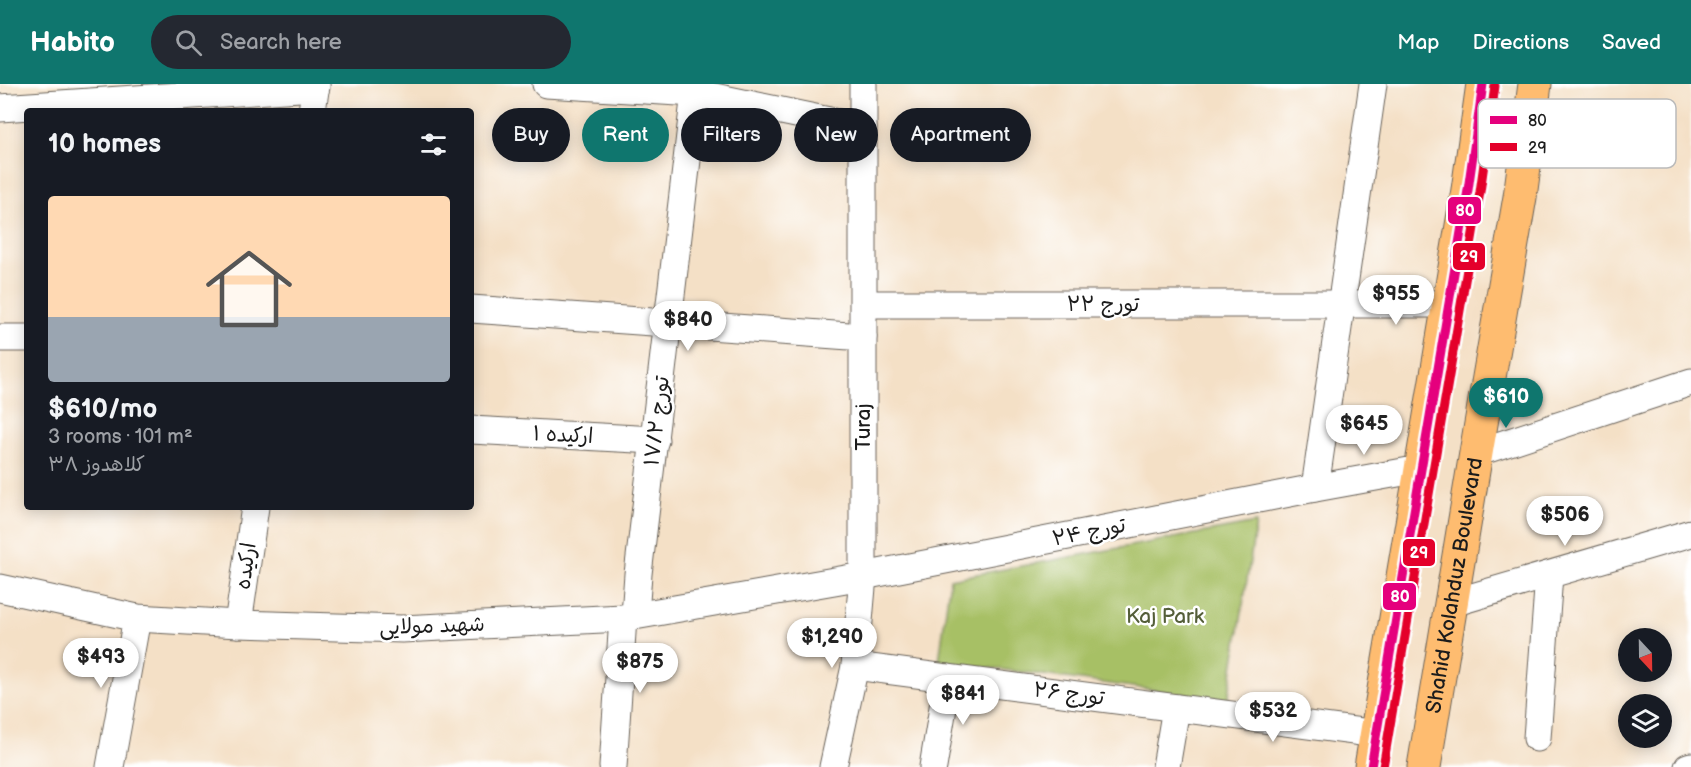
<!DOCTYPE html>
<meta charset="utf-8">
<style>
:root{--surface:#171b24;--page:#242831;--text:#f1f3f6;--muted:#9ea1a6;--line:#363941;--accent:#0f766e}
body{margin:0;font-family:"Balsamiq Sans","Playpen Sans Arabic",sans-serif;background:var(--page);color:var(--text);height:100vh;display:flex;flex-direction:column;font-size:22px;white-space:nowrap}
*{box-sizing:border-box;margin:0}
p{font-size:20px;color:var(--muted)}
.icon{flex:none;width:33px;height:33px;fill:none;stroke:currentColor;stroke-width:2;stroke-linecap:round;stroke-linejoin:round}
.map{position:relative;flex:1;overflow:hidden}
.sheet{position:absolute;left:24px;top:24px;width:450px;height:402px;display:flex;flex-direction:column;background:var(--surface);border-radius:6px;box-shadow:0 3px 15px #0003}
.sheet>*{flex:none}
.top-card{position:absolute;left:492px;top:24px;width:570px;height:54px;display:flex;gap:12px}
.needle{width:39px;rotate:158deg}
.buttons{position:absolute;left:1618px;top:544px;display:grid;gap:12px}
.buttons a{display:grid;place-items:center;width:54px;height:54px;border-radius:50%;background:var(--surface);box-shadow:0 3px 15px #0003;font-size:30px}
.price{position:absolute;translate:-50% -51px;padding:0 14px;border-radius:21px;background:#fff;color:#222;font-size:20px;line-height:39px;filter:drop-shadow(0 2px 3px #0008)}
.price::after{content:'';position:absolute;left:50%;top:36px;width:18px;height:14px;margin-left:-9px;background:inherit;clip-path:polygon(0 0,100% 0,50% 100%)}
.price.current{background:var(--accent);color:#fff}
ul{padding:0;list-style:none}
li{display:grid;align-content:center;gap:12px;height:318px;padding:0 24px}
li+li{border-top:2px solid var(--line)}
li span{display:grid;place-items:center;height:186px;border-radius:6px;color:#555}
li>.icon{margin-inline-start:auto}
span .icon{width:108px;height:108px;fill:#fffc;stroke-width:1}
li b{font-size:26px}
h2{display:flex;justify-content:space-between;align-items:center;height:72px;padding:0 24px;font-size:26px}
.chip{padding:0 21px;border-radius:27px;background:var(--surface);box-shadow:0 3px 15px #0003;font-size:21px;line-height:54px}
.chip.current{background:var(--accent);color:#fff}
header{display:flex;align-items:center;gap:36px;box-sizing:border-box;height:84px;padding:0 30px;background:var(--accent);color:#fff}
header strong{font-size:28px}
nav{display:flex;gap:33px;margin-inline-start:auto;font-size:21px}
.search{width:420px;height:54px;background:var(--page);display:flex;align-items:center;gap:15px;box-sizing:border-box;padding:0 21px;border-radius:33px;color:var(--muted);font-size:22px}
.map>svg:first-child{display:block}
.green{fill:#a7c065;stroke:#626e40;stroke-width:1.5}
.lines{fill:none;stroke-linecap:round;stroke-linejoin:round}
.minor-casing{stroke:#686158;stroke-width:29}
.major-casing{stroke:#686158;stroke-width:35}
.minor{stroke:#fff;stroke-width:27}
.major{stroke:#febc70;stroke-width:33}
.bus-1-casing{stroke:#fff;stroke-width:14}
.bus-2-casing{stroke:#fff;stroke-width:14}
.bus-1{stroke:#e5007d;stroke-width:9}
.bus-2{stroke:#e4002b;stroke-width:9}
.labels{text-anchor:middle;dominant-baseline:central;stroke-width:5;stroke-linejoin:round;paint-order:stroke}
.street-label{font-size:21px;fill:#1c1c1c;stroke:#fff}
.park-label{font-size:21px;fill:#545e39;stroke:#fff}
.key{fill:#fff;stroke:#bbb;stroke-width:1.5}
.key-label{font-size:16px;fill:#1c1c1c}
.line-badge{stroke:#fff;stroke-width:2}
.badge-label{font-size:16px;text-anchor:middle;font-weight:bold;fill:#fff}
</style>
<header>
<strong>Habito</strong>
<div class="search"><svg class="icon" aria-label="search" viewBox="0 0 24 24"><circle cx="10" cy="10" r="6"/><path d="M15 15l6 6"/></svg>Search here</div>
<nav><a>Map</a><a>Directions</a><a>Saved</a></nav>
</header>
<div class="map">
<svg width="1691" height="683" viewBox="0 0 1691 683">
<rect width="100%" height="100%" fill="#fff"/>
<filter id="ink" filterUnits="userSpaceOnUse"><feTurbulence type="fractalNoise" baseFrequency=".0167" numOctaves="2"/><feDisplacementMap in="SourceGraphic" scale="12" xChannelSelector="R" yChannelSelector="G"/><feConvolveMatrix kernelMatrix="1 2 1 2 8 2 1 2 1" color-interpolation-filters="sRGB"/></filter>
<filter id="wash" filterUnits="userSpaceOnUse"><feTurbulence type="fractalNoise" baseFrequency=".008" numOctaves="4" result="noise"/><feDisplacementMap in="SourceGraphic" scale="24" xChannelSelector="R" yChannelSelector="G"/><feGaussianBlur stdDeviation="1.35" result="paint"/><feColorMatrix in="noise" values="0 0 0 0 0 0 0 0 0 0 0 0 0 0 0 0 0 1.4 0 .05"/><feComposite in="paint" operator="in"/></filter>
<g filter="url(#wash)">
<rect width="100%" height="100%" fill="#f4e0c6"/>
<path class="green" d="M 1256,439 L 1228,616 L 939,577 L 950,495 Z"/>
</g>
<g filter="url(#ink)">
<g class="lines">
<g class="minor-casing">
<g id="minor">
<path d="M 546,0 L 695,9 L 863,44"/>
<path d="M 0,24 L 316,3"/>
<path d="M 312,27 L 316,0"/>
<path d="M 864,220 L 1449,220"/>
<path d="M 471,225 L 863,253"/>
<path d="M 0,254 L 27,254"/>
<path d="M 471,346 L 655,356"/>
<path d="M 1476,369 L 1691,298"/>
<path d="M 1315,404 L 1373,0"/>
<path d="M 0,504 L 137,534 L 238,540 L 402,545 L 623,534 L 863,492 L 1315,404 L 1420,385"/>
<path d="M 1452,519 L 1691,449"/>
<path d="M 635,531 L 638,490 L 696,0"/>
<path d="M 238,540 L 255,423"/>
<path d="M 855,582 L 1377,650"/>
<path d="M 1537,654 L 1549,491"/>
<path d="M 110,683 L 137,534"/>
<path d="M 613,683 L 623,534"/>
<path d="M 833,683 L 855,582 L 863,492 L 863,0"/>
<path d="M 933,683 L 948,594"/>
<path d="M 1166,683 L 1176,624"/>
<path d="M 1688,683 L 1691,682"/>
</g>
</g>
<g class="major-casing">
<g id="major">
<path d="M 1371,683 L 1468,106 L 1483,0"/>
<path id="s1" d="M 1424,683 L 1476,369 L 1520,113 L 1535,0"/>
</g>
</g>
<use href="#minor" class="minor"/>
<use href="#major" class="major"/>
<g class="bus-1-casing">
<path id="bus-1" d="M 1371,683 L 1468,106 L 1483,0"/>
</g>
<g class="bus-2-casing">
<path id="bus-2" d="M 1383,683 L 1480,108 L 1495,2"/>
</g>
<use href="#bus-1" class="bus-1"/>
<use href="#bus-2" class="bus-2"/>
</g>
</g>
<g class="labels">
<g class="street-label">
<text x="1103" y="220">تورج ۲۲</text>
<text transform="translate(657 337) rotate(-83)">تورج ۱۷/۲</text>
<text transform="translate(863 343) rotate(-90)">Turaj</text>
<text transform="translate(563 351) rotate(3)">ارکیده ۱</text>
<text transform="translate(1089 448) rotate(-11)">تورج ۲۴</text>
<text transform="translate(246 482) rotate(-82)">ارکیده</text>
<text stroke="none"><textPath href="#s1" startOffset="184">Shahid Kolahduz Boulevard</textPath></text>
<text transform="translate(432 542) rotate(-2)">شهید مولایی</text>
<text transform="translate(1069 610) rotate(7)">تورج ۲۶</text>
</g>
<g class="park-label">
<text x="1165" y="532">Kaj Park</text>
</g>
</g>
<rect x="1478" y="15" width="198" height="69" rx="9" class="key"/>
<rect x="1490" y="32" width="27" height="8" fill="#e5007d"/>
<rect x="1490" y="59" width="27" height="8" fill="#e4002b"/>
<g class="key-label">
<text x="1528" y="42">80</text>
<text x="1528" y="69">29</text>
</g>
<g class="line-badge">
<rect x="1447" y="112" width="35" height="29" rx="6" fill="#e5007d"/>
<rect x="1452" y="158" width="34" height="29" rx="6" fill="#e4002b"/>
<rect x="1402" y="454" width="34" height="29" rx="6" fill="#e4002b"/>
<rect x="1382" y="498" width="35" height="29" rx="6" fill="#e5007d"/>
</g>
<g class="badge-label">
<text x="1465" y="132">80</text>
<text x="1469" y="178">29</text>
<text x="1419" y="474">29</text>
<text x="1400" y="518">80</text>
</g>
</svg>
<div class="buttons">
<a><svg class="needle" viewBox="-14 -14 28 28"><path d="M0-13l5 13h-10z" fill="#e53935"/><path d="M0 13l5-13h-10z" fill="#9ea1a6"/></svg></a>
<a><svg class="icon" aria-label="layers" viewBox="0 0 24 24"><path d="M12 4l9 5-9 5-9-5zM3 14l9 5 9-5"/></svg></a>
</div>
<b class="price" style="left:1396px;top:242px">$955</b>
<b class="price" style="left:688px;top:268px">$840</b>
<b class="price current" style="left:1506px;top:345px">$610</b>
<b class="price" style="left:1364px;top:372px">$645</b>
<b class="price" style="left:1565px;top:463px">$506</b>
<b class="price" style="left:832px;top:585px">$1,290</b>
<b class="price" style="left:101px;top:605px">$493</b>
<b class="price" style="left:640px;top:610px">$875</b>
<b class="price" style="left:963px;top:642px">$841</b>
<b class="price" style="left:1273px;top:659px">$532</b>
<div class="top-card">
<a class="chip">Buy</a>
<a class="chip current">Rent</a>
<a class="chip">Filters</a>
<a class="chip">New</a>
<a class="chip">Apartment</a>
</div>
<section class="sheet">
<h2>10 homes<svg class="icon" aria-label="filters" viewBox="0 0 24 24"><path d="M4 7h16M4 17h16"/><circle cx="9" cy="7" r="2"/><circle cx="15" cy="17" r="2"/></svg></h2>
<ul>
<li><span style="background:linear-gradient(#ffd9b3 65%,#9aa5b1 0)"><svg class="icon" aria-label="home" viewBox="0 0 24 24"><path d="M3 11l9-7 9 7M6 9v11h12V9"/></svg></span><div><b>$610/mo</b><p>3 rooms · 101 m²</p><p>کلاهدوز ۳۸</p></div></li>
</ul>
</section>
</div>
